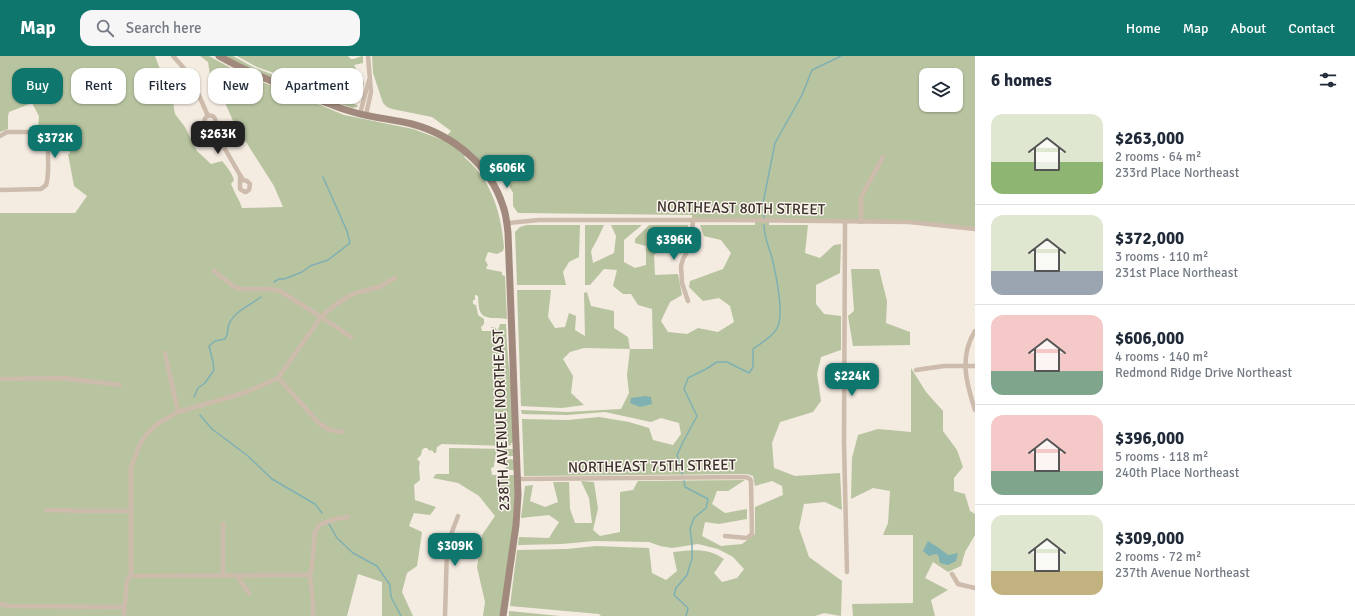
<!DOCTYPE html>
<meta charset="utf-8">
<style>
:root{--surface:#fff;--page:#f6f6f7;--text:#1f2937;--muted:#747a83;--line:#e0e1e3;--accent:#0f766e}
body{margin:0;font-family:Signika,sans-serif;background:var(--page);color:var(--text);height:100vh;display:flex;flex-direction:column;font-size:15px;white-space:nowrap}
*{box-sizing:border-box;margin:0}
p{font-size:13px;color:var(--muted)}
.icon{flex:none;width:22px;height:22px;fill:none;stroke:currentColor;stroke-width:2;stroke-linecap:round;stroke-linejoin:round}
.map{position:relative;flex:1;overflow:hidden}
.drawer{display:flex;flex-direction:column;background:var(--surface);width:380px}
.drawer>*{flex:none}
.banner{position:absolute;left:12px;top:12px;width:380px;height:36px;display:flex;gap:8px}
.controls{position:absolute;left:919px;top:12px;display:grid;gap:8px}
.controls a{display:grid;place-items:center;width:44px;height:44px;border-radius:8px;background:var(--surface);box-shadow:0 1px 3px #0004;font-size:20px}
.price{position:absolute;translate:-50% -34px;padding:0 9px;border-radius:8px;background:var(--accent);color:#fff;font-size:13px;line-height:26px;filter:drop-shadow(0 1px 2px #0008)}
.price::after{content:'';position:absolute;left:50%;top:24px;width:12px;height:9px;margin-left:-6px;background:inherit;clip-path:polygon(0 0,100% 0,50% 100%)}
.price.on{background:#222;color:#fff}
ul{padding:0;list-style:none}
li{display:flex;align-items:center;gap:12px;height:100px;padding:0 16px}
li+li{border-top:1px solid var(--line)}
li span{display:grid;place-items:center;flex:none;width:112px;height:80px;border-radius:12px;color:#555}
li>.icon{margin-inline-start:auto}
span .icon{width:48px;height:48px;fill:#fffc;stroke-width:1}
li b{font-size:17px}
h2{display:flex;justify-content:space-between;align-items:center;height:48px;padding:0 16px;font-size:17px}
.pill{padding:0 14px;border-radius:12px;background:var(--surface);box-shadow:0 1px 3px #0004;font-size:14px;line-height:36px}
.pill.on{background:var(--accent);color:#fff}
header{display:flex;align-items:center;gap:24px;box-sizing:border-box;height:56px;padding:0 20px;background:var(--accent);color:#fff}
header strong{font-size:19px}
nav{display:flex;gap:22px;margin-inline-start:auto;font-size:14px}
.search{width:280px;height:36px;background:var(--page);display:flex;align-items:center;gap:10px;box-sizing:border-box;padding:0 14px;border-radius:12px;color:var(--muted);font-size:15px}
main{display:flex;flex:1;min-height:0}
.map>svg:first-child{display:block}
.green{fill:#b8c4a0;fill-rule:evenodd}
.water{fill:#7fb0b2}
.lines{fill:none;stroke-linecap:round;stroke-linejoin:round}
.stream{stroke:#7fb0b2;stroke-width:1.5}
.street{stroke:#cdbbac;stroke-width:4.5}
.secondary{stroke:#a18a7d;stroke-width:7}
.labels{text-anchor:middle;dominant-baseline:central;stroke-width:3;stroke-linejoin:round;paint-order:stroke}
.street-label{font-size:15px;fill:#3b302b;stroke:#fbf5ee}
</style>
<header>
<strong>Map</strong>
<div class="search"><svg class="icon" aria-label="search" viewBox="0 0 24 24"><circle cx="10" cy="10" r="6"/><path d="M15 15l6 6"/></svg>Search here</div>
<nav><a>Home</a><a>Map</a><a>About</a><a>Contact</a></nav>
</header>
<main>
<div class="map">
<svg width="975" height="560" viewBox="0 0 975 560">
<rect width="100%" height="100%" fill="#f4ebe1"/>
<g class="green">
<path d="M 0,0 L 155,0 L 164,24 L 171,34 L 175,58 L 185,71 L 197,95 L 211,108 L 222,105 C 227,111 232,117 234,124 L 231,128 C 234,136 239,143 242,152 L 283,151 L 274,130 L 234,67 L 222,40 L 210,19 L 208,6 L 200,0 L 209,0 L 247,21 L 282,33 L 344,59 L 413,73 L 443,84 L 451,75 L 432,61 L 392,53 L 387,51 L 383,47 L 373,17 L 372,0 L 975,0 L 975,173 L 909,166 L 769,166 L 769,169 L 808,169 L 805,197 L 820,202 L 834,189 L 841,188 L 840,217 L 816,229 L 816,248 L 824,258 L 841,260 L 841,294 L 821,301 L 817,318 L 821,345 L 813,356 L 780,366 L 772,387 L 774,412 L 795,420 L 840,417 L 842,454 L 825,446 L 804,448 L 799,472 L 809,501 L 842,525 L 841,560 L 824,557 L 815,560 L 601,560 L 599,558 L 510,550 L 517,494 L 567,493 L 596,490 L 649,492 L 652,517 L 666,524 L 677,515 L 673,496 C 692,494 707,491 724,503 L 714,517 L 722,526 L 737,522 L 744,513 L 733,501 L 718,493 L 698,488 L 672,492 L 660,490 L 649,486 L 594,485 L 562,488 L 518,489 L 519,481 L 549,482 L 559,466 L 549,459 L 521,462 L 525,430 L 533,429 L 530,445 L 545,451 L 558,446 L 553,426 L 569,426 L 570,453 L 575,467 L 592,467 L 589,442 L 581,425 L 594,426 L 598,453 L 593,474 L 600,480 L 620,476 L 620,436 L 633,434 L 638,425 L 745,424 L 728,435 L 717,435 L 712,448 L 725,457 L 747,453 L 747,463 L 719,468 L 705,466 L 702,480 L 721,490 L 742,488 L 755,478 L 755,451 L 783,439 L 782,430 L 772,425 L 755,430 L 753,420 L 747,418 L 524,420 L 522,363 L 568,364 L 599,361 L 629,366 L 649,372 L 653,384 L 673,389 L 681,378 L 679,367 L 661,362 L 651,366 L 605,356 L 567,359 L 522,358 L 521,354 L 567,356 L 621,353 L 629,337 L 627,319 L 630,293 L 584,292 L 570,296 L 563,303 L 573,320 L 571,337 L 584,349 L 562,352 L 521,350 L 517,234 L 551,234 L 548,261 L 555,272 L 565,271 L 569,257 L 576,260 L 575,274 L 585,280 L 584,237 L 587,236 L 591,250 L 614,255 L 614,272 L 628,281 L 630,293 L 653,293 L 652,253 L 638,249 L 631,238 L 623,238 L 613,230 L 617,214 L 604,213 L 590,229 L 585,229 L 585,169 L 604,169 L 598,182 L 591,195 L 593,207 L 614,197 L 616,180 L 611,169 L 642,169 L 624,184 L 624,206 L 635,212 L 646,209 L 646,190 L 635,187 L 635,183 L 649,169 L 688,169 L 687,183 L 681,198 L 663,191 L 654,199 L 655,219 L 678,218 L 682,239 L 670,246 L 661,265 L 668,276 L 687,278 L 698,272 L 718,276 L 734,266 L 730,250 L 719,242 L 703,245 L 689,231 L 690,225 L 723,213 L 731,197 L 721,184 L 704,180 L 700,169 L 755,169 L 755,166 L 692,165 L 692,159 L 518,157 L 513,150 L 513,137 L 500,113 C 484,112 482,106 470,95 L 464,101 C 492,124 501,157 504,191 L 503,195 L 497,198 L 488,196 L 485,204 L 488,209 L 486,212 L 487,213 L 502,216 L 502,219 L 505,220 L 507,263 C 502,262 499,262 494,262 C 478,262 479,253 478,240 L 476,239 L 475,239 L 475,244 L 473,244 L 473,248 L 476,249 L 478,259 L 484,263 L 484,268 L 481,271 L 482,275 L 491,275 L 491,271 L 496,272 L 496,273 L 498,274 L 500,268 L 506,268 C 507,308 514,347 516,387 L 511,387 L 511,389 L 507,390 L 442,388 L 437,391 L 436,397 L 434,397 L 432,394 L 430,395 L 427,392 L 424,392 L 422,394 L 421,399 L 417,403 L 420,406 L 419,410 L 420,424 L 414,429 L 415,444 L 436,451 L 430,459 L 414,457 L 409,470 L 422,476 L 417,510 L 407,517 L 402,536 L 413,560 L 382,560 L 382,526 L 358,518 L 347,560 L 0,560 L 0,157 L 75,157 L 87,140 L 74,130 L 68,98 L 70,98 L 68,87 L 74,86 L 74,78 L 63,76 L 46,78 L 38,73 L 39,60 L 32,47 L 9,56 L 8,60 L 8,73 L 0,76 ZM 926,19 L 956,19 L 956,49 L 926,49 Z"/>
<path d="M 226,0 L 233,0 L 253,11 L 282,22 L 289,27 L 357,49 L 358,51 L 352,52 L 250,13 Z"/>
<path d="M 237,0 L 348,0 C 353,7 358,0 363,0 L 363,7 L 354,9 L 364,27 L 361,41 L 353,39 L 352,40 L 357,42 L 356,47 L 313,31 L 293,26 L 285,21 L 257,11 Z"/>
<path d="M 527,169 L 580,169 L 579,201 L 569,206 L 563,216 L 566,229 L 517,229 L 515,176 L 520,171 Z"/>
<path d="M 851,213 L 879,213 L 887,245 L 886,267 L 910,276 L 910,289 L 853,290 L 848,260 L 854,255 Z"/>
<path d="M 911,312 L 926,336 L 943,355 L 943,375 L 957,394 L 963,411 L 954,422 L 954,435 L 965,438 L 970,455 L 975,458 L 975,479 L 965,496 L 961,510 L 948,516 L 933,506 L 925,522 L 948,534 L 931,544 L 935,560 L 853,560 L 852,548 L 913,547 L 913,479 L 883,479 L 888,467 L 890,435 L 873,432 L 851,443 L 852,402 L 858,379 L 878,373 L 911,376 Z"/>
<path d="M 449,392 L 513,393 L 513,400 L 501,400 L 500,397 L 496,397 C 496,402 494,405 494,411 L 491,412 L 492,419 L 517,419 L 518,439 L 503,560 L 483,560 L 485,546 L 477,511 L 482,479 L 495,460 L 479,440 L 458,427 L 433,422 L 436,418 L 449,418 Z"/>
<path d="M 511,403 L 514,404 L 514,414 L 506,414 L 505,406 L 507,404 Z"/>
<path d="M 509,555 L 560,560 L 509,560 Z"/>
</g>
<g class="water">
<path d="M 645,340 L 651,341 L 652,348 L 640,351 L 630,347 L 631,342 Z"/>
<path d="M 928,485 L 939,492 L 948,499 L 958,497 L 956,505 L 948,509 L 940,507 L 938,499 L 936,498 L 929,500 L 923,495 Z"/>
</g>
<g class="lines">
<g class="stream">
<path d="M 764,162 L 763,147 L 775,87 L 802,39 L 812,14 L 841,0"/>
<path d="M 274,226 L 279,223 L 284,223 L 302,216 L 310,210 L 328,204 L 350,187 L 347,175 L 323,121"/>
<path d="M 194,341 L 198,332 L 205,327 L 214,314 L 213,306 L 209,290 L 215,285 L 225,283 C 229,277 227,274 229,268 C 235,255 250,249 261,241"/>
<path d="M 200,359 L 212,373 L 248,400 L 272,423 L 315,448 L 322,457"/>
<path d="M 682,418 L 677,399 L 683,386 L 697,360 L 684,333 L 688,322 L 706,313 L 717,306 L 727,306 L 749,317 L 753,311 L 753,293 C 761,287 774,280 778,270 C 784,254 776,219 772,202 C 769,191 764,181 764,169"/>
<path d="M 684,425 L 685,431 L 708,443 L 706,452 L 694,462 L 690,473 L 692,488 L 692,502 L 687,519 L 676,532 L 674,539 L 688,552 L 686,560"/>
<path d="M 329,468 L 337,482 L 353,497 L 377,510 L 390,529 L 391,541 L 401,560"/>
</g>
<g class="street">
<path d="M 173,0 L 190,19 L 208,60"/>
<path d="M 360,58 L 369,24"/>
<path d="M 366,59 L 371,36 L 368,0"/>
<circle cx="210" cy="65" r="5.5"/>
<path d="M 212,70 L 225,93 L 240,119"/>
<path d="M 0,80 L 7,76 L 38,76 C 41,77 44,78 45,81 C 49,88 49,122 46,129 L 41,133 L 0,134"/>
<path d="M 240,119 L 243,124 L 247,125 L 250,128 L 249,134 L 246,136 L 243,135 L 240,133 Z"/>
<path d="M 845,166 L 844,387 L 847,516"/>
<path d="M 861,166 L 861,141 L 883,101"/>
<path d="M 507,167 L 539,164 L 731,164 L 909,166 L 975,173"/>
<path d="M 214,215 L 233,230 L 240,233 L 268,233 L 280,235 L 321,261 L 335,249 L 349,240 L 359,236 L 379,231 L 395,222"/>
<path d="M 688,245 L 682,227 L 681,210 L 683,203 L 691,188 L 693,164"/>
<path d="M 975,275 C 959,301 966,326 975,354"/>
<path d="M 165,297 L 178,356"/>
<path d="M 916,314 L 944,310 L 975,310"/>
<path d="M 278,322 L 320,368 L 330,374 L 343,376"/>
<path d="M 0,323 L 63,322 L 120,329"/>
<path d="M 517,423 L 746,421 L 750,423 L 751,425 L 752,478 L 747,482 L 725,480"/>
<path d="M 46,454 L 90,455 L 131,455"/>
<path d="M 223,468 L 223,519"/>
<path d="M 952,518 L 958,528 L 975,532"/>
<path d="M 131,520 L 310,519"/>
<path d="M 237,520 L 249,537"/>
<path d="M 0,548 L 10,550 L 124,551"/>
<path d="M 124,560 L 127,524 L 131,520 L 131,411 L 140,388 L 147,378 L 157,368 L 178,356 L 244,337 L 278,322 L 321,261 L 351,281"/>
<path d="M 313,560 L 313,548 L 310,519 L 312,509 L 315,476 L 319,469 L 326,466 L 335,463 L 348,461"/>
<path d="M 445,560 L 447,492 L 450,481 L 458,460"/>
</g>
<path class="secondary" d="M 219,0 C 245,15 271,25 299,36 C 317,43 335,51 353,56 C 372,62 393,63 412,68 C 453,79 490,109 503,150 C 506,158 507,167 508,177 L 518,439 L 516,469 L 503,560"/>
</g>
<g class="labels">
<g class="street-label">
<text transform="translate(741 152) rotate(1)">NORTHEAST 80TH STREET</text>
<text transform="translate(501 364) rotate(-92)">238TH AVENUE NORTHEAST</text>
<text transform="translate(652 410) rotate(-1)">NORTHEAST 75TH STREET</text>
</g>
</g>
</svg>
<div class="controls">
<a><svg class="icon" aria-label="layers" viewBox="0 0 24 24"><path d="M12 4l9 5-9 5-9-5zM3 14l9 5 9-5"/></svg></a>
</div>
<b class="price on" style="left:218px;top:99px">$263K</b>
<b class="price" style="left:55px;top:103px">$372K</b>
<b class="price" style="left:507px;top:133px">$606K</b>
<b class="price" style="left:674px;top:205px">$396K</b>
<b class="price" style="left:852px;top:341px">$224K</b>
<b class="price" style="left:455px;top:511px">$309K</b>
<div class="banner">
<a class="pill on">Buy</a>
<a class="pill">Rent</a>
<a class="pill">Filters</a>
<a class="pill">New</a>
<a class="pill">Apartment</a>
</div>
</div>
<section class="drawer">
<h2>6 homes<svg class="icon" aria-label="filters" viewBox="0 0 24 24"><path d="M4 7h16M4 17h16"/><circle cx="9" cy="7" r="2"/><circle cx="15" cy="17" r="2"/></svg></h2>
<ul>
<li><span style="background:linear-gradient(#dfe7d0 60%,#8fb573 0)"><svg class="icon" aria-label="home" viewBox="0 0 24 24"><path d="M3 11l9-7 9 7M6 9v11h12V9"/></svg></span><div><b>$263,000</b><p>2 rooms · 64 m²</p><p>233rd Place Northeast</p></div></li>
<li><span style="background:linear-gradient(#dfe7d0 70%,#9aa5b1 0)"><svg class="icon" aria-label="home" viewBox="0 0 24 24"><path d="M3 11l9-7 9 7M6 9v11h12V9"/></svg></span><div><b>$372,000</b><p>3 rooms · 110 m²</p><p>231st Place Northeast</p></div></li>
<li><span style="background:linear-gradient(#f6c9c9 70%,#7fa58c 0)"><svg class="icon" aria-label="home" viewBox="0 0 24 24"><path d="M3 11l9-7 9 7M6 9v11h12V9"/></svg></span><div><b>$606,000</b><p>4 rooms · 140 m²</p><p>Redmond Ridge Drive Northeast</p></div></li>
<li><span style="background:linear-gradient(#f6c9c9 70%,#7fa58c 0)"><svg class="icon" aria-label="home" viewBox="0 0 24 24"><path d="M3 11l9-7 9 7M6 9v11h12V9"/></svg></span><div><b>$396,000</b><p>5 rooms · 118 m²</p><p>240th Place Northeast</p></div></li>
<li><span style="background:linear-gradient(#dfe7d0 70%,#c2b280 0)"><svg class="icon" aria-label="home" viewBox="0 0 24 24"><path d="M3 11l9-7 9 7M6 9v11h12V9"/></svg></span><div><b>$309,000</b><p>2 rooms · 72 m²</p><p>237th Avenue Northeast</p></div></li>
</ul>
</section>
</main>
